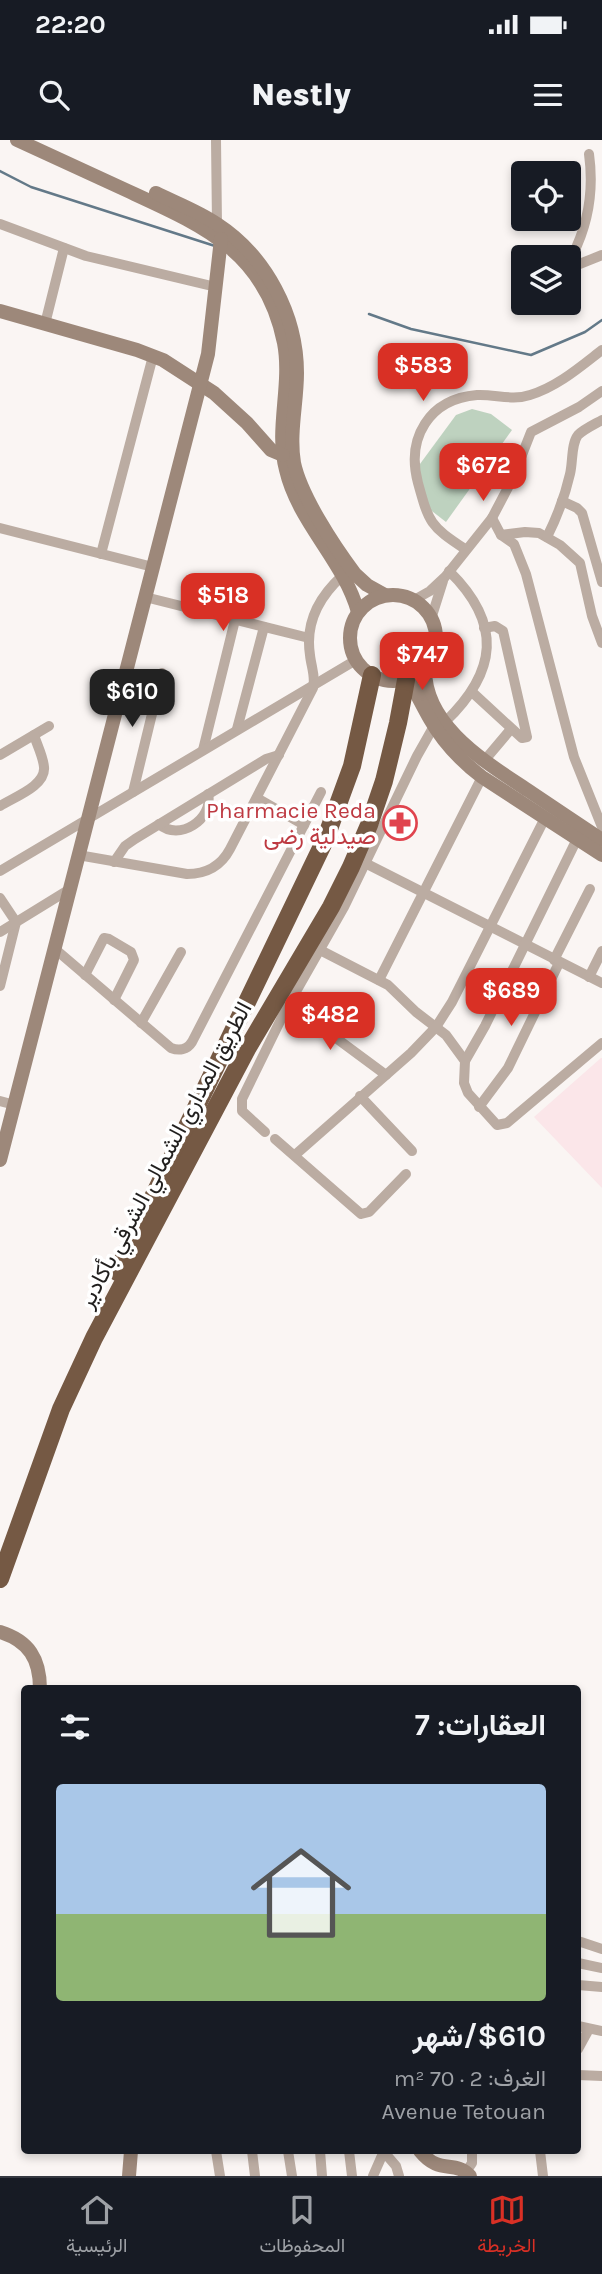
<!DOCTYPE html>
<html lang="ar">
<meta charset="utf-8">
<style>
:root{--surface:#171b24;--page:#20242c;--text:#f1f3f6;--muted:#9ea1a6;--line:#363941;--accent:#d93025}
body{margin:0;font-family:Karla,Vazirmatn,sans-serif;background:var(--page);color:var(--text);direction:rtl;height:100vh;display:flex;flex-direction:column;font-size:26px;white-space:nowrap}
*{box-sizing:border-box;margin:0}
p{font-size:23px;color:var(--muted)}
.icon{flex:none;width:38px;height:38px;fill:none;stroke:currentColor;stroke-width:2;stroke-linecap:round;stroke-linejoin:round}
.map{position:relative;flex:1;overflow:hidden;direction:ltr}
.side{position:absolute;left:21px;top:1545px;width:560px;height:469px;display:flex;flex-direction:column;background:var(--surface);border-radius:7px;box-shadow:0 4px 10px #0003;direction:rtl}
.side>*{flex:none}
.tools{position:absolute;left:511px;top:21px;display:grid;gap:14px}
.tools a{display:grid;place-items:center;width:70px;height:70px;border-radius:7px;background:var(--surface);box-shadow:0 4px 10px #0003;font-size:35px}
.price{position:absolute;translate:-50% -60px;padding:0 16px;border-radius:14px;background:var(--accent);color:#fff;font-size:23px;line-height:46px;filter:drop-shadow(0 2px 4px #0008)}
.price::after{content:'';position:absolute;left:50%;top:42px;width:21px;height:16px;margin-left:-10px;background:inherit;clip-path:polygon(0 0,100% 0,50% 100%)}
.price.on{background:#222;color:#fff}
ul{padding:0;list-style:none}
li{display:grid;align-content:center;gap:14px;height:371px;padding:0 35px}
li span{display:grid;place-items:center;height:217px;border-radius:7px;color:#555}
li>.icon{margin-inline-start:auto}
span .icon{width:126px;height:126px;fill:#fffc;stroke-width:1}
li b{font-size:30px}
h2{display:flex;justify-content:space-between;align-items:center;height:84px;padding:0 35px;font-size:30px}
.status{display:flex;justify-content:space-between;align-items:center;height:49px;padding:0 35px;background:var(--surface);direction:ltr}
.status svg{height:19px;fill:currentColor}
header{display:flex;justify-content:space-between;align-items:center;height:91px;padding:0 35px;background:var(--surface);font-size:32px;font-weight:800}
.dock{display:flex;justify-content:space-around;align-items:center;height:98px;border-top:2px solid var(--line);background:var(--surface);font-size:19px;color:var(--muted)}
.dock a{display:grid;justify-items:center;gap:4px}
.dock .on{color:var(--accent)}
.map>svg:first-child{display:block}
.education{fill:#fbe6e9}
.green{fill:#bed2bf}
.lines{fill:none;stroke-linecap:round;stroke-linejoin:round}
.stream{stroke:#637988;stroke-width:2.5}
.street{stroke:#bbaca2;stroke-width:10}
.secondary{stroke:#9d887a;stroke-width:14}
.highway{stroke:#755944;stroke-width:18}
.labels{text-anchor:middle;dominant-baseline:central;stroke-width:7;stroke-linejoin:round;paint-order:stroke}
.health-label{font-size:23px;fill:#be3a42;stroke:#fff;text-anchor:end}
.street-label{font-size:23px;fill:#211f1e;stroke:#fff}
</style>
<div class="status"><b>22:20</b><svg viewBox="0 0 49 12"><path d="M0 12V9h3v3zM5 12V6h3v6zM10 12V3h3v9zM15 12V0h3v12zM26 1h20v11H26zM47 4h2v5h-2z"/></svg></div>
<header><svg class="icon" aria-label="menu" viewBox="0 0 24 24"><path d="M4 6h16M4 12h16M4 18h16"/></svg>Nestly<svg class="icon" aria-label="search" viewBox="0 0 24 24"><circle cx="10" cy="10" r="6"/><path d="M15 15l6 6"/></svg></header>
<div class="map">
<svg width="602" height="2036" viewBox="0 0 602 2036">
<rect width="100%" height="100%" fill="#faf5f3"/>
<path class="education" d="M 601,918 L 602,918 L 602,1048 L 534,977 Z"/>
<path class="green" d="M 472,269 L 491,274 L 512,290 L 446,382 L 428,368 L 417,328 L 456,275 Z"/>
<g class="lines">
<g class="stream">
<path d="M 0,31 L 31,47 L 215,106"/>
<path d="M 369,174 L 411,189 L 531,215 L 585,192 L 602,180"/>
</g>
<g class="street">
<path d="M 216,0 L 217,84"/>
<path d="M 589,14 C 594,50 589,83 572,116 L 577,125 L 602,115"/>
<path d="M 0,84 L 86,116 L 216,147"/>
<path d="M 45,184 L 64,108"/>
<path d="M 562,361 L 577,368 L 582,373 L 602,442"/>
<path d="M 492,378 L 501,395 L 514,404 L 526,434 L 574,617 L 602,687"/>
<path d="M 0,388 L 153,427"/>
<path d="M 501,395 L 525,392 L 539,393 L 560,405 L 580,423 L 592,476 L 602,503"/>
<path d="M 547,397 C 557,377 565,356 570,334 C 573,322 571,304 578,295 C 584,289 595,284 602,280"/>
<path d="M 465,409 C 430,386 429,383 418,343 C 406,298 429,259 477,255 C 495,254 512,261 530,255 C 557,247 580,227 602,210"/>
<path d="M 101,414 L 153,216"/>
<path d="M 145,457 L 309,498"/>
<path d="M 414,460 L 430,451 L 445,437 L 492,378 L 513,338 L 531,292 L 579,267 L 602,251"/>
<path d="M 431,479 L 443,441"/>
<path d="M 472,552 L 522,598 L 527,597 L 503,491 L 495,486 L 484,488"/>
<path d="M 445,582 C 497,532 503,484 449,431"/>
<path d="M 237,589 L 264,487"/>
<path d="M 203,610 L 235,480"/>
<path d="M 0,615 L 49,586"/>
<path d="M 484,621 L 511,589"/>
<path d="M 133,652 L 162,533"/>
<path d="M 257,658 L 304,685"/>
<path d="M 0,666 C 14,657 46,646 44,627 C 43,616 37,605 34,595"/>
<path d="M 159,684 C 179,702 214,679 208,654"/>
<path d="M 78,715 L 187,734 C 207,734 221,726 230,709 L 313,548 C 316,537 311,526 310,515 C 305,483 319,457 342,436"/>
<path d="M 114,722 L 125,706 L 135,699 L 266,619 L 279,615"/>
<path d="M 365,723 L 602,843"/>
<path d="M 0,731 L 356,520"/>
<path d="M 0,758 L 16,782 L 0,846"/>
<path d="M 0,792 L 70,749"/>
<path d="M 55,809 L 171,908 C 179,911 187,910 192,902 L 321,652"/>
<path d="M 320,810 L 388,845 L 416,872 L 446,895 L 465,921 L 464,943 L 468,953 L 497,985 L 507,983 L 602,903"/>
<path d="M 554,820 L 590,749"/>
<path d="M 85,835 L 104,798 L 109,799 L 131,812 L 134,820 L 114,860"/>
<path d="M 589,837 L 602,811"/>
<path d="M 379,840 L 482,637"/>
<path d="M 286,869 L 336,898 L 386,935"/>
<path d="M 141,883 L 181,812"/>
<path d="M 465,921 L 485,886 L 577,699"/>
<path d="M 360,956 L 412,1011"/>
<path d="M 0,961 L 15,965"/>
<path d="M 479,967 L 508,928 L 559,823"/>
<path d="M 265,992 L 242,971 L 242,959 L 286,869 L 344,767 L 417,616 L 434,586"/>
<path d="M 275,999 L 361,1074 L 369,1072 L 406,1034"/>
<path d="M 295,1015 L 411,913 L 436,887 L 452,862 L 545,678"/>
<path d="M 578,1801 L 602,1809"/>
<path d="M 578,1823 L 602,1828"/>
<path d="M 578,1845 L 602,1847"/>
<path d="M 578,1886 L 602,1891"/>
<path d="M 578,1909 L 589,1889"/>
<path d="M 578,1935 L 602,1936"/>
<path d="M 216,2011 L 220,2036"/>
<path d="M 252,2011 L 255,2036"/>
<path d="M 288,2011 L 292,2036"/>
<path d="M 320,2011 L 322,2036"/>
<path d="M 349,2011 L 352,2036"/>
<path d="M 540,2011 L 543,2036"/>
<path d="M 384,2012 L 396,2026 L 399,2036"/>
<path d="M 466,2032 L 472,2023 L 472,2011"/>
<path d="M 373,2036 L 384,2011"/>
</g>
<g class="secondary">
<path d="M 17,0 C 54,17 91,34 128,51 C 204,86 266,112 284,203 C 292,245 275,289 286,330 C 298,382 344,421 358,472"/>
<path d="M 156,53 C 176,63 198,71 217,84 C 266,116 297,175 297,233 C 297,263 289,293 294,323 C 301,356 334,406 355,434 L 367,445 L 385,455"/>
<path d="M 0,171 L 137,210 L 163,220 L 214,253 L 247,283 L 271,310 L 283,315"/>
<circle cx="393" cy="498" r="43"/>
<path d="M 425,527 C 423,586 487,623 529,651 C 553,667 578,684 602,700"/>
<path d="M 408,539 C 416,552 422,565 430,579 C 443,602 461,621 482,637 L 602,715"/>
<path d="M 0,1020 L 208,214 L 221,99"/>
<path d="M 0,1492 C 29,1501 40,1519 40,1549"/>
<path d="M 420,2011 C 440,2036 454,2019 470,2036"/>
<path d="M 129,2036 L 131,2011"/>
</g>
<g class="highway">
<path d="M 117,1132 L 325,700 L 352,626 L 372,535"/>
<path d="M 0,1439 L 61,1269 L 94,1198 L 247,909 L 331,767 L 351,727 L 369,685 L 384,641 L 398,583 L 406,540"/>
</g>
</g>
<defs>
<g id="pharmacy-ring" transform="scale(1.75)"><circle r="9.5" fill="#fff" stroke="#e0444e" stroke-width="1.5"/><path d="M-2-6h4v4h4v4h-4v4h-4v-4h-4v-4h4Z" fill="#e0444e"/></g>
</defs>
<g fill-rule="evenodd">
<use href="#pharmacy-ring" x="400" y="683"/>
</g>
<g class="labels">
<g class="health-label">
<text x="376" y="670">Pharmacie Reda<tspan x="376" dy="26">صيدلية رضى</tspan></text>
</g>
<g class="street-label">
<text transform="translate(165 1015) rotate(-62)">الطريق المداري الشمالي الشرقي بأكادير</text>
</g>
</g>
</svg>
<div class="tools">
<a><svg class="icon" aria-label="locate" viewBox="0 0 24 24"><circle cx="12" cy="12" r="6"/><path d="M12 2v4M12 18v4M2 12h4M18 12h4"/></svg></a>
<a><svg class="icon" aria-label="layers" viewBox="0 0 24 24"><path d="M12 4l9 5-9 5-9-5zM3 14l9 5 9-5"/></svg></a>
</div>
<b class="price" style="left:423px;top:263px">$583</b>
<b class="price" style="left:483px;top:363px">$672</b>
<b class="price" style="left:223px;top:493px">$518</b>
<b class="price" style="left:422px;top:552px">$747</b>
<b class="price on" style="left:132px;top:589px">$610</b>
<b class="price" style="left:511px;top:888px">$689</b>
<b class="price" style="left:330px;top:912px">$482</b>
<section class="side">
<h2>العقارات: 7<svg class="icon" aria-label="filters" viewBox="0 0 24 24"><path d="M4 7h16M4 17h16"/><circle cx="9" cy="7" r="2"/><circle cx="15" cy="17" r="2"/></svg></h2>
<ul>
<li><span style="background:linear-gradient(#a9c7e8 60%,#8fb573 0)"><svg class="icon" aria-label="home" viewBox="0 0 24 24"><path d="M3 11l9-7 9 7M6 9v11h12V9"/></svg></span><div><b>$610/شهر</b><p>الغرف: 2 · 70 m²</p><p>Avenue Tetouan</p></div></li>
</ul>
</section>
</div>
<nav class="dock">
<a class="on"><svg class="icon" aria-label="map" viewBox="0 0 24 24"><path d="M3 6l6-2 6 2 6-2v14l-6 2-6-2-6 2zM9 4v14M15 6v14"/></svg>الخريطة</a>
<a><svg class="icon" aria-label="saved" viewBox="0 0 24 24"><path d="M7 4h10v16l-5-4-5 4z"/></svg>المحفوظات</a>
<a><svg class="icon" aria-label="home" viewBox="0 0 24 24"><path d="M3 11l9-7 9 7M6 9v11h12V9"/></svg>الرئيسية</a>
</nav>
